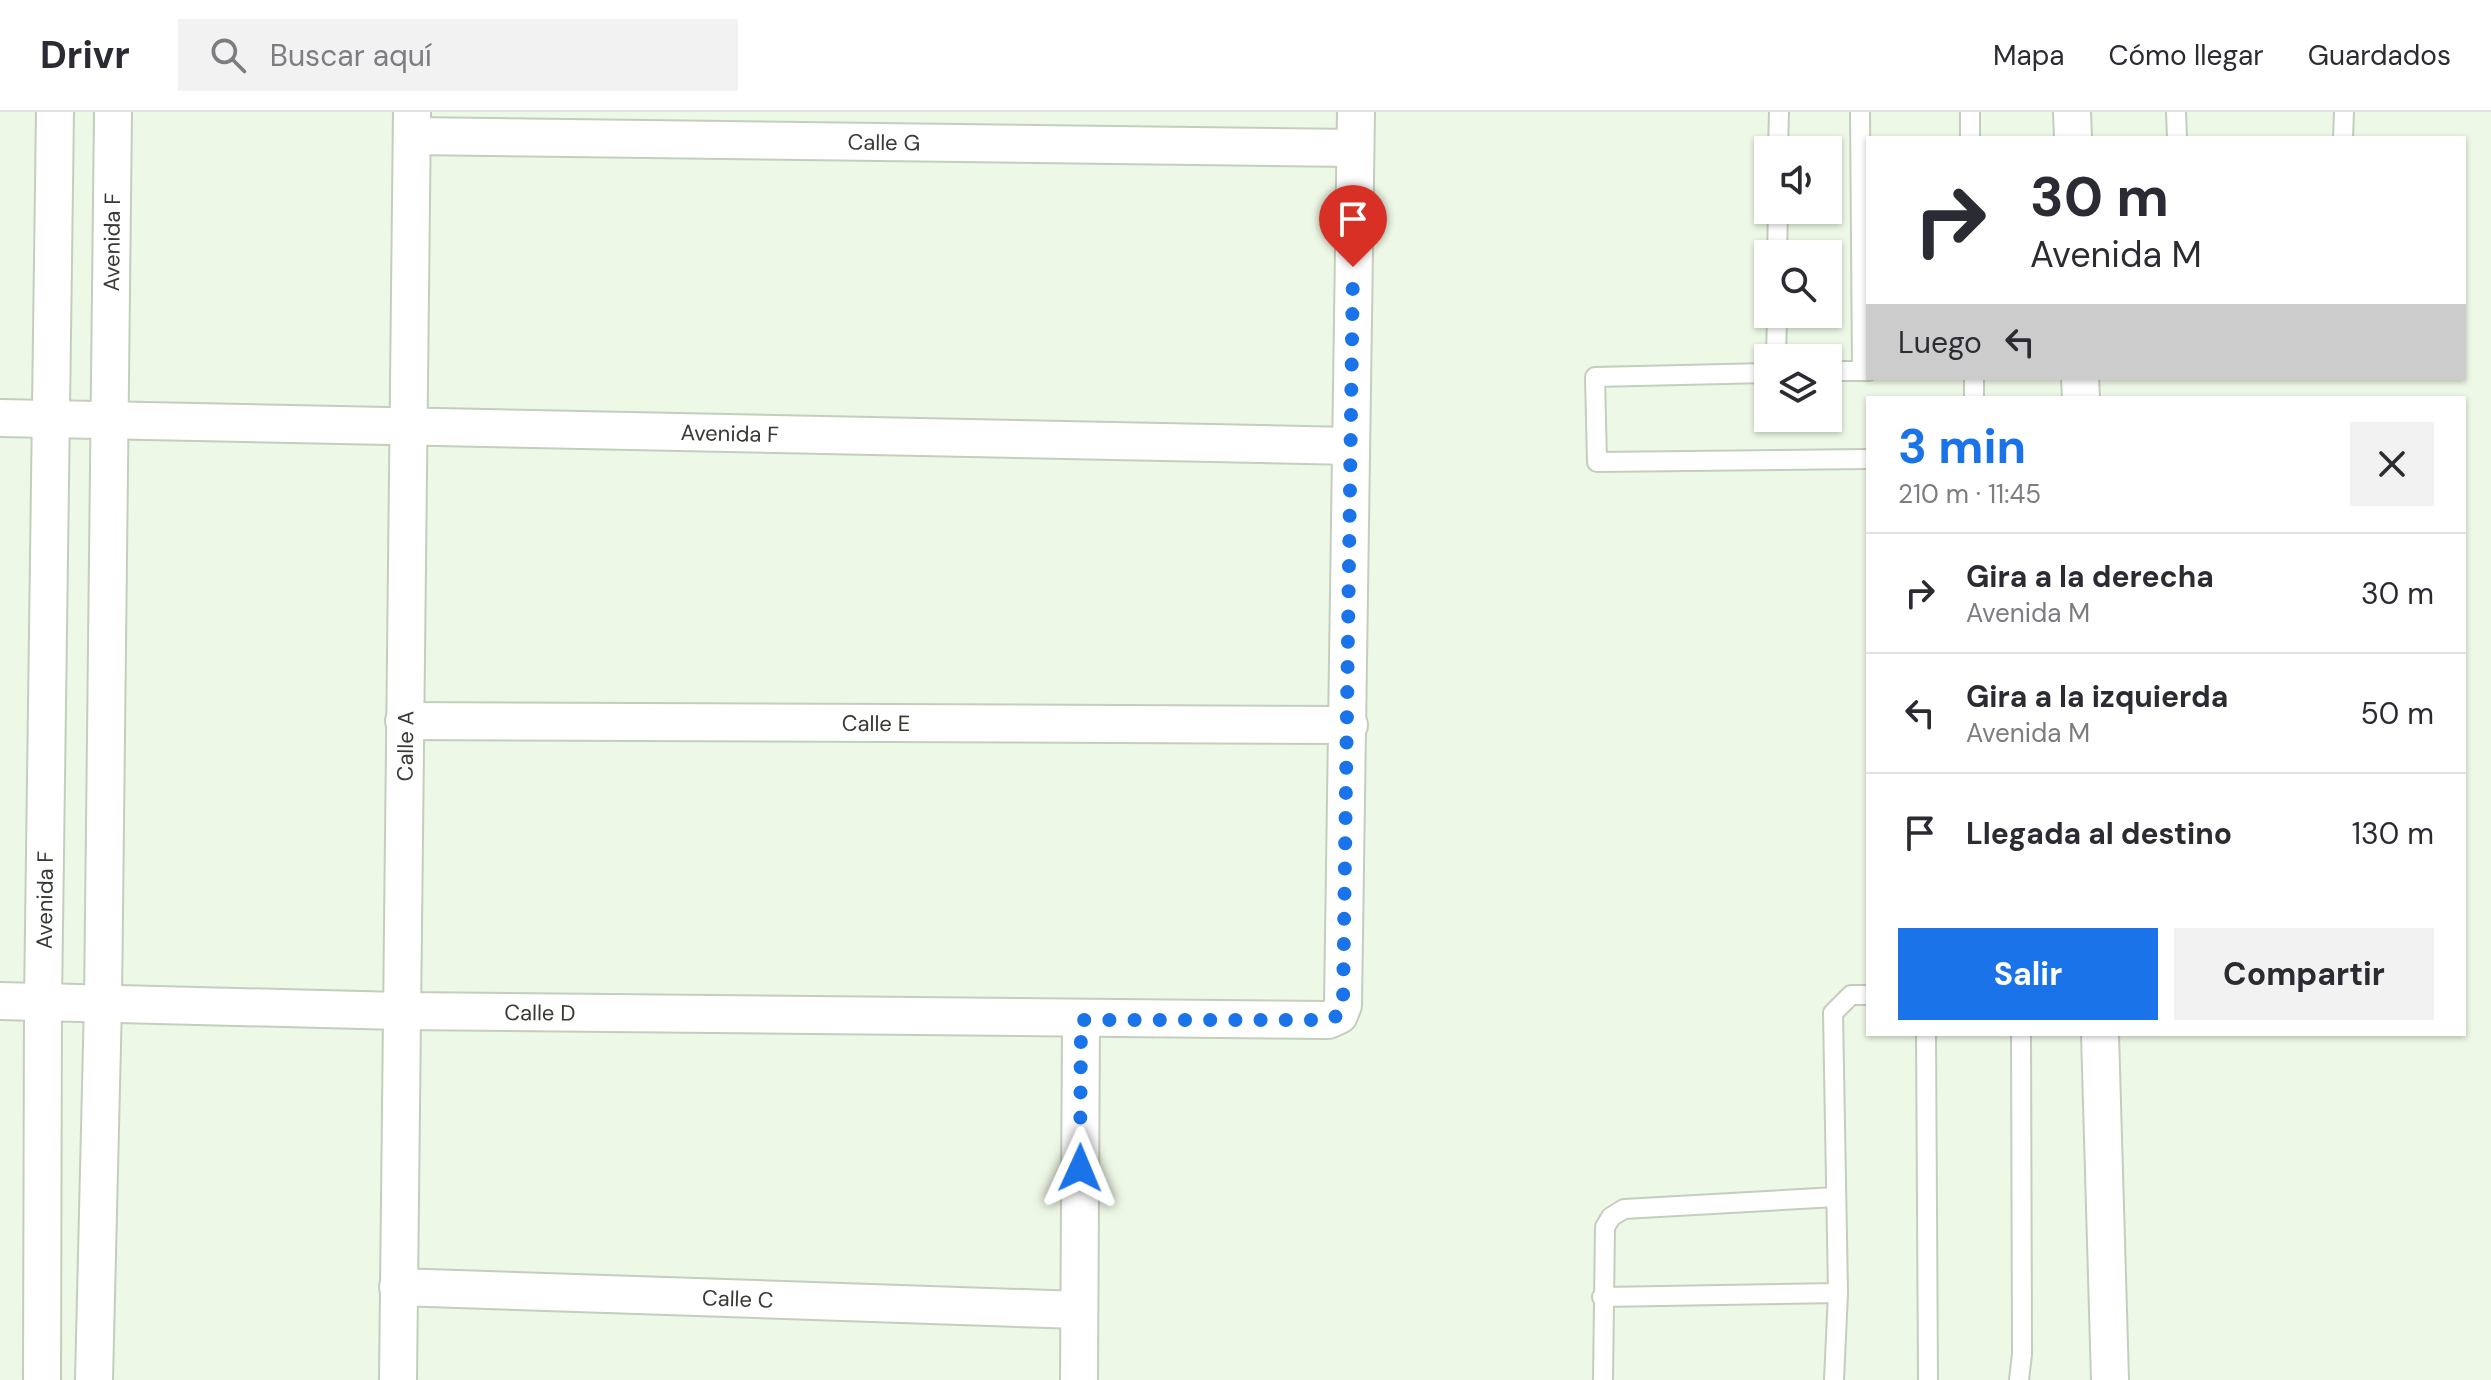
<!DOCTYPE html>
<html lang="es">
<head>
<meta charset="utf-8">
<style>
	:root { --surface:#fff; --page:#f2f2f3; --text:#2b2b33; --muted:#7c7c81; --line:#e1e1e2; --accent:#1a73e8 }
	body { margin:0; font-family:"DM Sans",sans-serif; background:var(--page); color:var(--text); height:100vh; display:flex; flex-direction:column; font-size:30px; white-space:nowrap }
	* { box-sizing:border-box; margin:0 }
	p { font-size:26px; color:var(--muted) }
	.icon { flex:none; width:44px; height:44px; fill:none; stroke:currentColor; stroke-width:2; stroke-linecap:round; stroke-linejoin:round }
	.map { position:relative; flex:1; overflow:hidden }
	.details { position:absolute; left:1866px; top:284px; width:600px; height:640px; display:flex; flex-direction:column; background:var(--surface); border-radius:0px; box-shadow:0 2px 6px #0004 }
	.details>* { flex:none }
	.top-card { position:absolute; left:1866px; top:24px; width:600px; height:244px; border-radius:0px; box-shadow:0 2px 6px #0004; background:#fff; color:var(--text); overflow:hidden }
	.fabs { position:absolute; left:1754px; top:24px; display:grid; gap:16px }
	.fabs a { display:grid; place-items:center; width:88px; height:88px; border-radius:0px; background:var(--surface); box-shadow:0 2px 6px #0004; font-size:40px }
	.pin { position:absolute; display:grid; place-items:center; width:68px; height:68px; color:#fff; margin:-82px -34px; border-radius:50% 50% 50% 0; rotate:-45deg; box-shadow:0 0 8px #0007 }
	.pin .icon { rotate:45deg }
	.me { position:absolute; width:88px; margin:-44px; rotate:1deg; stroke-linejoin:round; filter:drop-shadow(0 0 6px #0008) }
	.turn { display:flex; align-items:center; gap:28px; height:168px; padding:0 32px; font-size:36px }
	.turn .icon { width:104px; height:104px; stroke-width:2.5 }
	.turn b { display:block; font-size:56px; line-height:68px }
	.then { display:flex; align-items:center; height:76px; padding:0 32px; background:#0003; gap:16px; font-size:30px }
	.round { display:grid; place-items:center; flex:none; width:84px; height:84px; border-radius:0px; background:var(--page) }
	.headline { display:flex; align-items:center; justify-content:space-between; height:136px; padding:0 32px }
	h1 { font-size:48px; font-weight:700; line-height:60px; color:var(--accent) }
	.action { display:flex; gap:16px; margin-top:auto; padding:16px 32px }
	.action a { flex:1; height:92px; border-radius:0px; background:var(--accent); color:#fff; font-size:32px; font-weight:700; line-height:92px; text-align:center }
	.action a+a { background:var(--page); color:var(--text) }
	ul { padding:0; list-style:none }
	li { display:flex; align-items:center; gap:24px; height:120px; padding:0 32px; border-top:2px solid var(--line) }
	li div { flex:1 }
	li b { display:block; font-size:30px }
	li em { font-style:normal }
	header { display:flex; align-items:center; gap:48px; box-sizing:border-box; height:112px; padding:0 40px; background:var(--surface); border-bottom:2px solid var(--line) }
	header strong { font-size:38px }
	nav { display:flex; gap:44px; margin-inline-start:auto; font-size:28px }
	.search { width:560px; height:72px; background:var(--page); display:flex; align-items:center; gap:20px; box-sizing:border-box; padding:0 28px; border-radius:0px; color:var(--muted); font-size:30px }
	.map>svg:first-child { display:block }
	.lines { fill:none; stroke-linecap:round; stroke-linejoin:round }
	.lane-casing { stroke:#c4cebd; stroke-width:22 }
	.street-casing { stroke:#c4cebd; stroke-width:40 }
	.lane { stroke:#fff; stroke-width:18 }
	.street { stroke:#fff; stroke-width:36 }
	.route { stroke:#1a73e8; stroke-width:14; stroke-dasharray:0 25.2 }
	.labels { text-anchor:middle; stroke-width:7; stroke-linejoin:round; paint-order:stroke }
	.street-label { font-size:22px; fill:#363a33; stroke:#fff }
</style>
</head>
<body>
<header>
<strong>Drivr</strong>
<div class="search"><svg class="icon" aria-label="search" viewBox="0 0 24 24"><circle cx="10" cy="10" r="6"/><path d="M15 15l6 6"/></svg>Buscar aquí</div>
<nav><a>Mapa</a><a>Cómo llegar</a><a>Guardados</a></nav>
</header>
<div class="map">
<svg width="2491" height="1268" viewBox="0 0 2491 1268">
	<rect width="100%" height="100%" fill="#eef8e6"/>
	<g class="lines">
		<defs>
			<g id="lane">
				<polyline points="1860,0 1862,259"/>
				<polyline points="1970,0 1970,26"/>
				<polyline points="2176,0 2177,26"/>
				<polyline points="2343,26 2344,0"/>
				<polyline points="1778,38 1779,0"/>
				<polyline points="1777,142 1778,98"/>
				<polyline points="1776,246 1777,202"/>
				<polyline points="1828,259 1868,259"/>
				<polyline points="1768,261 1595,265 1597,350 1868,347"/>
				<polyline points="1974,266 1974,286"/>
				<polyline points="1926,922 1928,1268"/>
				<polyline points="1602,1185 1838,1181"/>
				<polyline points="1603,1268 1605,1115 1611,1105 1624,1097 1836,1085"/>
				<polyline points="1834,1268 1838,1181 1833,901 1851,883 1868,883"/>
				<polyline points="2019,1268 2022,1242 2021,922"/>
			</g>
			<g id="street">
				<polyline points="2072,0 2073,26"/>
				<path id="s1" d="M412,24L1355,36"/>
				<polyline points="2080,266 2081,286"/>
				<path id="s2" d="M0,306L1351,334"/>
				<path id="s3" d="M404,609L1349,613"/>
				<path id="s4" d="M0,889L400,899L1328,908L1339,903L1343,893L1356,0"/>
				<polyline points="2100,922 2110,1268"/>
				<path id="s5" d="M398,1175L1079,1198"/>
				<path id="s6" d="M42,1268L43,890L55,0"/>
				<path id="s7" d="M94,1268L103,891L113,0"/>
				<path id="s8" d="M398,1268L412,0"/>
				<polyline points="1079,1268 1081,908"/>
			</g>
		</defs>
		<use href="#lane" class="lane-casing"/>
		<use href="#street" class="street-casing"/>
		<use href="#lane" class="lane"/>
		<use href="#street" class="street"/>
	</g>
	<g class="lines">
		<polyline class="route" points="1080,1056 1081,908 1328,908 1339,903 1343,893 1353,155"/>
	</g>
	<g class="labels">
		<g class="street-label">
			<text dy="8" stroke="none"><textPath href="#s1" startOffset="472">Calle G</textPath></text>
			<text dy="8" stroke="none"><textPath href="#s7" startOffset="1138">Avenida F</textPath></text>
			<text dy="8" stroke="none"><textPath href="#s2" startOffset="730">Avenida F</textPath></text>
			<text dy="8" stroke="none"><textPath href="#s3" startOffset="472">Calle E</textPath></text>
			<text dy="8" stroke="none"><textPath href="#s8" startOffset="634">Calle A</textPath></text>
			<text dy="8" stroke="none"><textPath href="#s6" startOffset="480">Avenida F</textPath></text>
			<text dy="8" stroke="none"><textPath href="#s4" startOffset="540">Calle D</textPath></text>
			<text dy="8" stroke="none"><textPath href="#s5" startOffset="340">Calle C</textPath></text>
		</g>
	</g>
</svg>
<div class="fabs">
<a><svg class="icon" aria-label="sound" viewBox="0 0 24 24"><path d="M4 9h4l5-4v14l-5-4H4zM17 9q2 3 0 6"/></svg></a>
<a><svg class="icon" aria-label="search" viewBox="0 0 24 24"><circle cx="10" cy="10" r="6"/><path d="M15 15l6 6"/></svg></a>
<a><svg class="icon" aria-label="layers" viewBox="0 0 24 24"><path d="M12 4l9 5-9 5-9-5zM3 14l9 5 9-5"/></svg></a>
</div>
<div class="pin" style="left:1353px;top:155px;background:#d93025"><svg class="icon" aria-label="arrive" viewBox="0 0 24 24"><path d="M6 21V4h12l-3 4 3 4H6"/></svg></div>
<svg class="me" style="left:1080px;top:1056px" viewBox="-20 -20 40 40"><path d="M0-17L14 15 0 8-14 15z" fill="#1a73e8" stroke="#fff" stroke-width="4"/></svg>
<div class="top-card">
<div class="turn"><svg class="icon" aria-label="right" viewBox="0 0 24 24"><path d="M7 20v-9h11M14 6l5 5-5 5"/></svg><div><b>30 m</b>Avenida M</div></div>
<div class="then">Luego<svg class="icon" aria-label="left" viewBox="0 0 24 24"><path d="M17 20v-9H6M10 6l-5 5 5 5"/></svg></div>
</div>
<section class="details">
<div class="headline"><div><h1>3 min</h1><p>210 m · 11:45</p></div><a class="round"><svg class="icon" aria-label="close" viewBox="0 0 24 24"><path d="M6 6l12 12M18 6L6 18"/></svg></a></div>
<ul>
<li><svg class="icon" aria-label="right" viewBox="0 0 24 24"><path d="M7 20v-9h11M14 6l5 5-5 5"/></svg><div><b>Gira a la derecha</b><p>Avenida M</p></div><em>30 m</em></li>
<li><svg class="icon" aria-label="left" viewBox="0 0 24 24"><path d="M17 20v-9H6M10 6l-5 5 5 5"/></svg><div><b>Gira a la izquierda</b><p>Avenida M</p></div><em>50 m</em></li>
<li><svg class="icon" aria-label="arrive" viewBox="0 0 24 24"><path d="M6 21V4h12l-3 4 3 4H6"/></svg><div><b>Llegada al destino</b></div><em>130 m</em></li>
</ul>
<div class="action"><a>Salir</a><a>Compartir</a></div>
</section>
</div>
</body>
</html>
